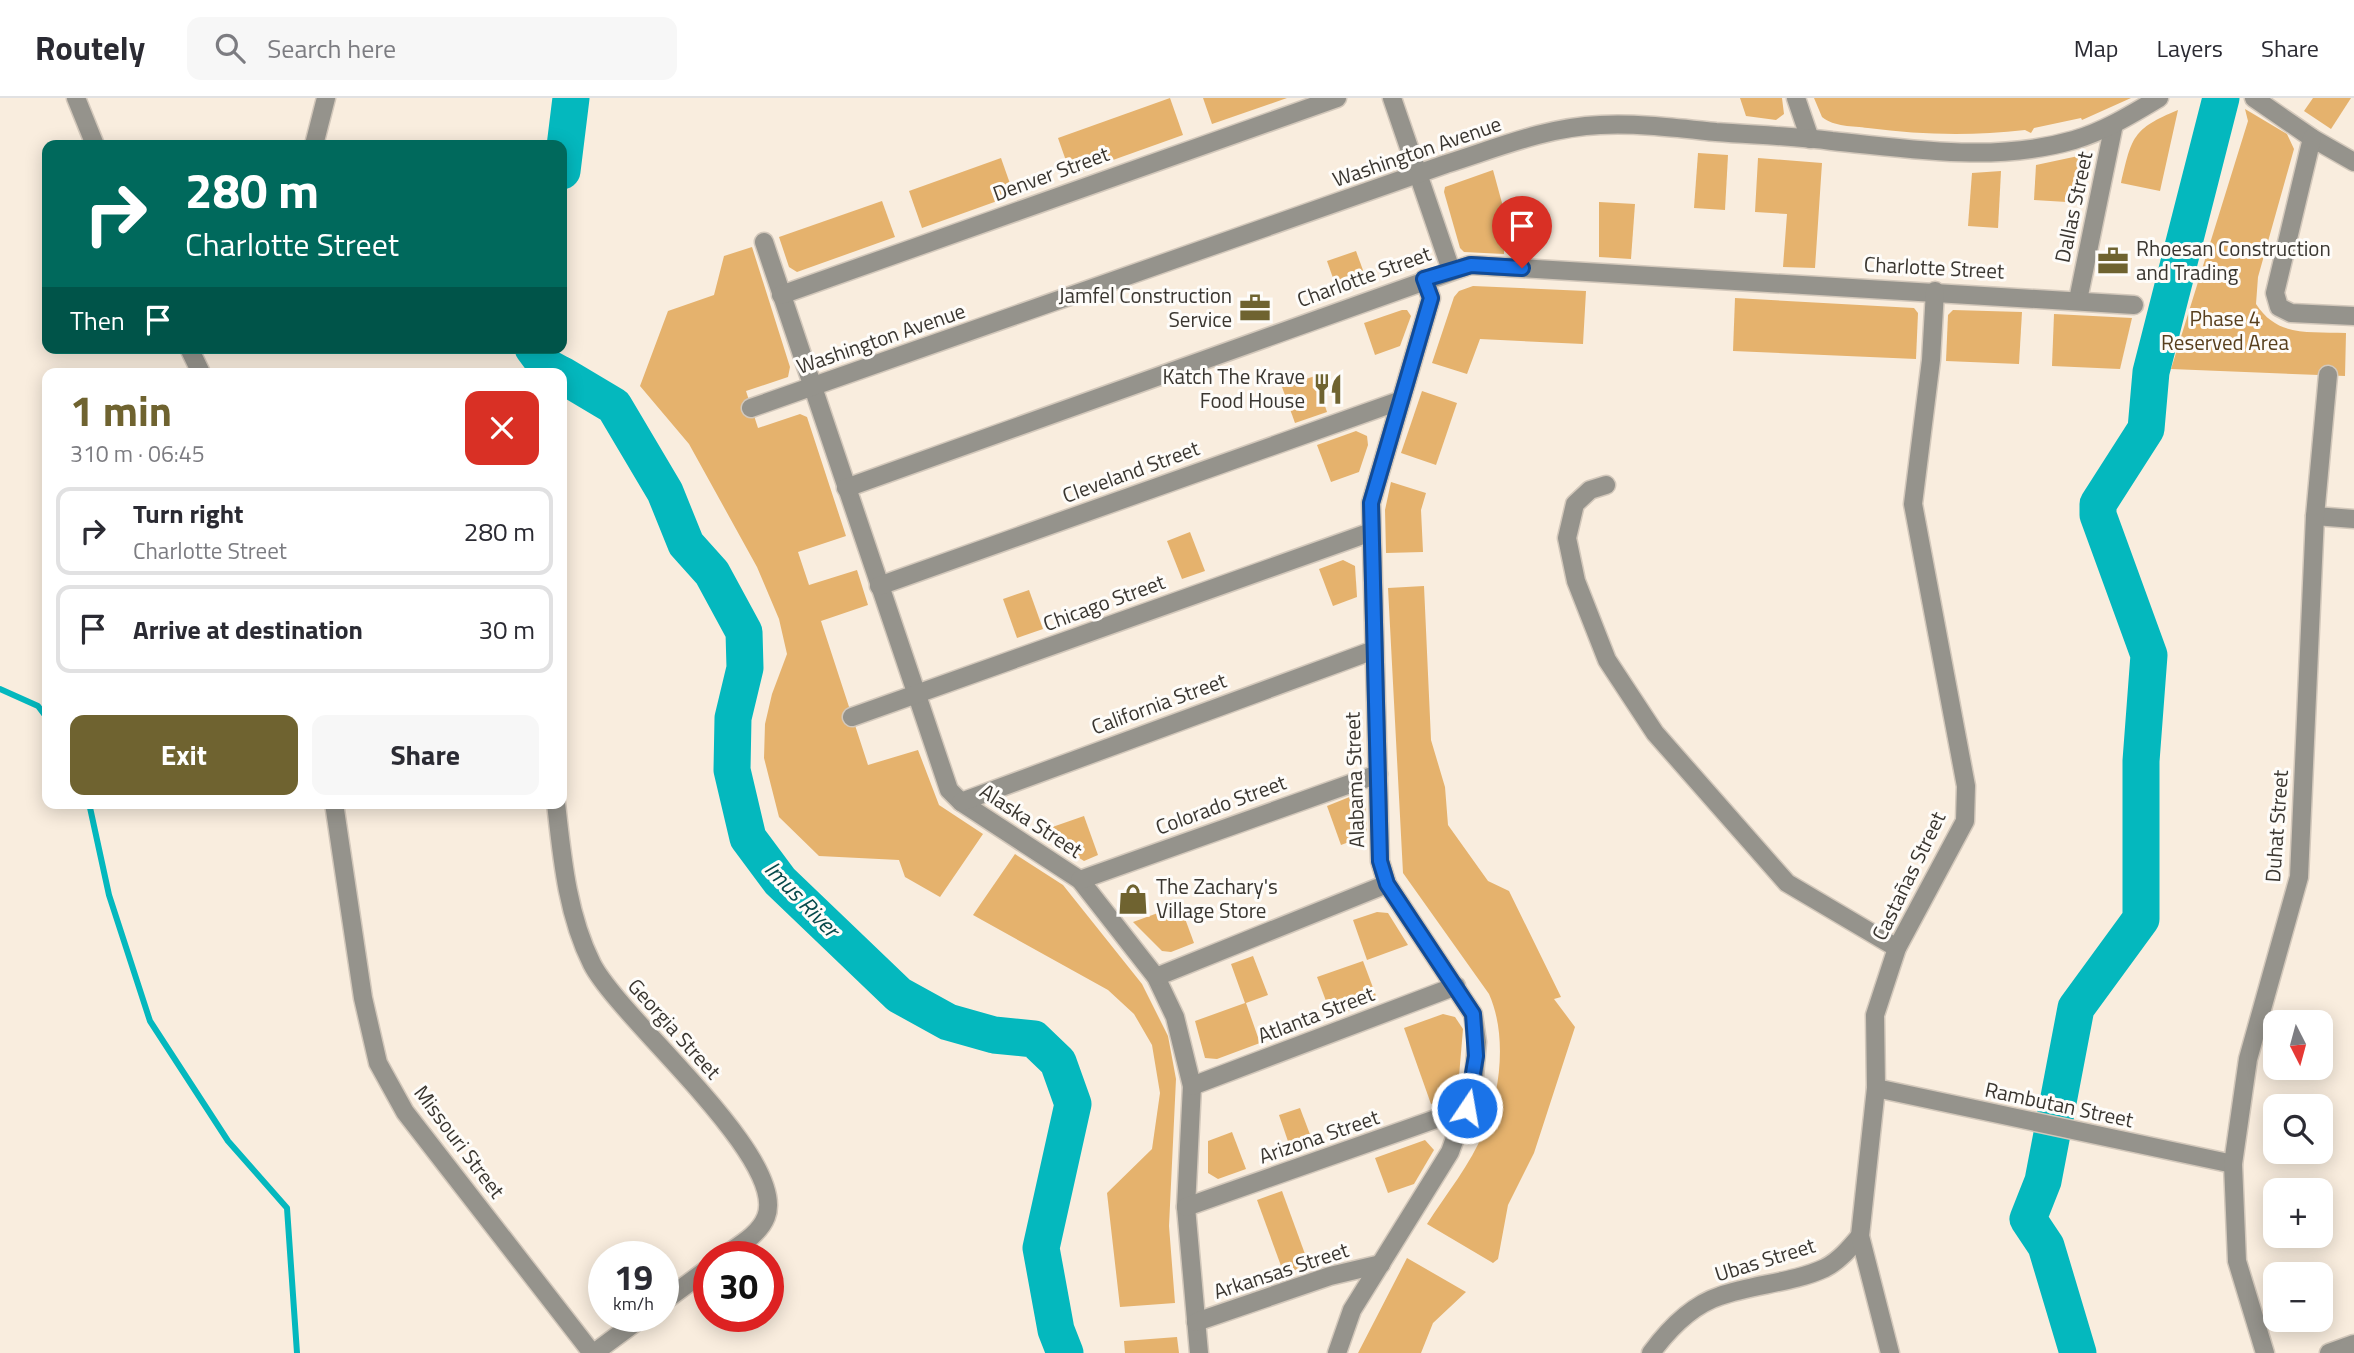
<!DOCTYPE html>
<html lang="en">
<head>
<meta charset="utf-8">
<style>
	:root { --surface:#fff; --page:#f7f7f7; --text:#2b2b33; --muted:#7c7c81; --line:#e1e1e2; --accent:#6f6330 }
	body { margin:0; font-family:"Titillium Web",sans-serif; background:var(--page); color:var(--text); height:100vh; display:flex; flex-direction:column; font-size:26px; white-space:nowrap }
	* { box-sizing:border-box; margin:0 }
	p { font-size:23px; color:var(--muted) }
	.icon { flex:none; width:38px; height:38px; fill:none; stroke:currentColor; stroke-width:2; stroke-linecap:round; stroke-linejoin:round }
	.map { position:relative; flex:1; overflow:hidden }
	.panel { position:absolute; left:42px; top:270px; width:525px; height:441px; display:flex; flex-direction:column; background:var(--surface); border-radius:14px; box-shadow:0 4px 18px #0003 }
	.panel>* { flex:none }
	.guide { position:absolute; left:42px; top:42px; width:525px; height:214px; border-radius:14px; box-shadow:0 4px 18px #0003; background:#00695c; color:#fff; overflow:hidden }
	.needle { width:46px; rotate:174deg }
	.buttons { position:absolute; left:2263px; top:912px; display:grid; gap:14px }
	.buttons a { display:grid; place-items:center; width:70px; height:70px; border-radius:14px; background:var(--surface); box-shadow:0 4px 18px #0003; font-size:35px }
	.speed { position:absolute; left:588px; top:1143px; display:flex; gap:14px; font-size:35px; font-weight:700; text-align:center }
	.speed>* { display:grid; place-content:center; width:91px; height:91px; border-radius:50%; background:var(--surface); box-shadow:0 4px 18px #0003; line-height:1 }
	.speed small { font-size:18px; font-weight:400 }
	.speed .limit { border:10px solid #d22; background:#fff; color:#111 }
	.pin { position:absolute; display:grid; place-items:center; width:60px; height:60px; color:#fff; margin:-72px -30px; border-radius:50% 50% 50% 0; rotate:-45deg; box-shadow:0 0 7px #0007 }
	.pin .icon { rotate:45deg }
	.me { position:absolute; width:77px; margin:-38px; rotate:12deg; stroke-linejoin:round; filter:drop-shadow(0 0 5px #0008) }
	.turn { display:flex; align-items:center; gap:24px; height:147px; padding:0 28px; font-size:32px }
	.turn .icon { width:91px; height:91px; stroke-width:2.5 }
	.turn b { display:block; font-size:49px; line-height:60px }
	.then { display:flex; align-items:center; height:66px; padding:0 28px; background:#0003; gap:14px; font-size:26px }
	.round { display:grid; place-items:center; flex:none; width:74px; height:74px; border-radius:14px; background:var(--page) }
	.summary { display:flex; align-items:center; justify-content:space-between; height:119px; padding:0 28px }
	h1 { font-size:42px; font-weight:700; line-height:52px; color:var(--accent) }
	.cta { display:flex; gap:14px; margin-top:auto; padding:14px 28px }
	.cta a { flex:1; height:80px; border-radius:14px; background:var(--accent); color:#fff; font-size:28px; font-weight:700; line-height:80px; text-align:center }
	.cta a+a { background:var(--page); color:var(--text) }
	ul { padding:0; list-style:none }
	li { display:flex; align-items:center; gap:21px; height:88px; margin:0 14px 10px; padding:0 14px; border:4px solid var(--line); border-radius:14px }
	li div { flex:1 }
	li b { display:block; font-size:26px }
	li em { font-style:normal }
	header { display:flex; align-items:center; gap:42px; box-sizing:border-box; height:98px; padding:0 35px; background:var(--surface); border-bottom:2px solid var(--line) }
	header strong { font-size:33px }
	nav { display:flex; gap:38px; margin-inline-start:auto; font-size:24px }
	.search { width:490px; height:63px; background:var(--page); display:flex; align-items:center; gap:18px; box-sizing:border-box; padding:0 24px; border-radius:14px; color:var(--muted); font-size:26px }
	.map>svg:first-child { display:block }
	.green { fill:#e5b26d }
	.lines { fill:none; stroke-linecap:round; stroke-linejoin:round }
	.stream { stroke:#04b8be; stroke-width:6 }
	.river { stroke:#04b8be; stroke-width:37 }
	.minor-casing { stroke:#d3c8bb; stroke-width:21 }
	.minor { stroke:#95938c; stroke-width:18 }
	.route-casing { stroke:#114b97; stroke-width:18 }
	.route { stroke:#1a73e8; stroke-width:12 }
	.labels { text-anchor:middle; stroke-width:6; stroke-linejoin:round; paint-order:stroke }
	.street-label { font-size:21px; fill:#3a3630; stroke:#fefcf9 }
	.poi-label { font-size:21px; fill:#3a3630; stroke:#fefcf9; text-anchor:start }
	.park-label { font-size:21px; fill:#583f1d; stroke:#fefcf9 }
	.water-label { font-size:23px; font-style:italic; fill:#06494b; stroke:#fefcf9 }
</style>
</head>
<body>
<header>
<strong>Routely</strong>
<div class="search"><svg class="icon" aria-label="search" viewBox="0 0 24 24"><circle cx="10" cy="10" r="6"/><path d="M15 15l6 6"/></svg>Search here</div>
<nav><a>Map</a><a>Layers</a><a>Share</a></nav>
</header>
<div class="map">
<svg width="2354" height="1255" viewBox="0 0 2354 1255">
	<rect width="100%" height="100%" fill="#f9edde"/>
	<g class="green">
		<polygon points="1170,0 1183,37 1071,77 1058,40"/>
		<polygon points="1203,0 1287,0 1212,26"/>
		<polygon points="1740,0 1782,0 1784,16 1776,22 1746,18"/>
		<path d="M1814,0H2131L2082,22L2081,20L2034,30L2031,35L2025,32C1971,38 1922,37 1868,30C1853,28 1834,29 1822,19Z"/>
		<polygon points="2313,0 2351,0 2331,31 2304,13"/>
		<path d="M2245,11L2287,36L2294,51L2258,179L2256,206C2278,240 2309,233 2346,235L2345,278L2171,271L2248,23Z"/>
		<path d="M2178,12L2160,93L2121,85C2132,39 2132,31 2178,12Z"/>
		<polygon points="1698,55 1728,57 1725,112 1694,110"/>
		<polygon points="2083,57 2088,58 2091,64 2083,105 2034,102 2036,67"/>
		<polygon points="1001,60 1014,97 922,130 909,93"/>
		<polygon points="1758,60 1822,65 1815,170 1783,169 1787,116 1755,114"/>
		<polygon points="1493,72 1505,116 1504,156 1464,154 1460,150 1444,94 1445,89"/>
		<polygon points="2001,73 1998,130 1968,128 1972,75"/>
		<polygon points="882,103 895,139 797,174 789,169 779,139"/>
		<polygon points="1599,104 1635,106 1631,161 1599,159"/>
		<polygon points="752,149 790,269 788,279 746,293 758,330 800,316 807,319 846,438 798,454 809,487 857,472 868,507 821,523 868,667 918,652 939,707 983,736 940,799 905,779 899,762 819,758 779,719 764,660 765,626 772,596 787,556 779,521 757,469 689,346 640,288 668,213 714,197 724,158"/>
		<polygon points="1356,153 1368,186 1339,197 1327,163"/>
		<polygon points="1473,188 1586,193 1583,246 1480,241 1467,276 1432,265 1454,199 1459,193"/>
		<polygon points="1735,200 1914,210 1918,215 1916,261 1733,253"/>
		<polygon points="1402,212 1407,212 1411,218 1400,248 1375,257 1364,225"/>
		<polygon points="1953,212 2022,214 2019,266 1946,263 1948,217"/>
		<polygon points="2054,216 2132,220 2120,271 2052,268"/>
		<polygon points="1315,278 1327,314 1295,325 1282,289"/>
		<polygon points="1422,293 1457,305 1436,367 1401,355"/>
		<polygon points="1356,333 1367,338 1368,347 1359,374 1331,384 1317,347"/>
		<polygon points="1391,384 1426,395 1421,412 1423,454 1386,455 1385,412"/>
		<polygon points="1190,434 1205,473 1182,481 1167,443"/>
		<polygon points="1343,462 1355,468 1357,499 1333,508 1319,471"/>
		<path d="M1424,488L1431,642L1445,689L1448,727L1488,783L1509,793L1561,899L1554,901L1575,929L1534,1055L1508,1107L1498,1161L1493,1165L1427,1126C1446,1096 1471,1066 1484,1033C1501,993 1507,936 1489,896L1403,775L1388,490Z"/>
		<polygon points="1029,492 1043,531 1017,540 1003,501"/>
		<polygon points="1352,698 1365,703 1367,737 1341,747 1327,708"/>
		<polygon points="1084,718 1098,757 1084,763 1038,734"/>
		<polygon points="1015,756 1063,787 1142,886 1168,938 1176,981 1169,1128 1175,1205 1120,1209 1107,1095 1152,1051 1160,995 1152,947 1134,916 1108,892 973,817"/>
		<polygon points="1180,807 1194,845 1171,854 1162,853 1133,824"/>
		<polygon points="1377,814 1388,815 1408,847 1367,862 1353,822"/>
		<polygon points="1253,858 1268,897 1246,905 1260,945 1217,961 1205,960 1195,923 1245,905 1231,866"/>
		<polygon points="1363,863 1378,903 1332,919 1317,879"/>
		<polygon points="1443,916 1455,919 1463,931 1458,990 1453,998 1431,1006 1404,930"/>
		<polygon points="1300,1010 1314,1047 1292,1055 1279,1017"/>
		<polygon points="1232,1034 1246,1071 1218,1081 1208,1075 1208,1043"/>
		<polygon points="1425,1042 1434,1052 1414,1086 1388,1095 1375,1060"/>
		<polygon points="1282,1093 1309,1167 1284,1176 1257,1102"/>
		<polygon points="1407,1160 1466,1194 1433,1225 1421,1255 1358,1255"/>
		<polygon points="1177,1239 1179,1255 1125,1255 1124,1243"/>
	</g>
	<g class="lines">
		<g class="stream">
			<polyline points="0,591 38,608 47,620"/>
			<polyline points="89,705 109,797 150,923 228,1043 287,1110 297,1255"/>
		</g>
		<g class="river">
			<polyline points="562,73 571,0"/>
			<polyline points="533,250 547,269 558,275"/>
			<polyline points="562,277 614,308 665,394 686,446 712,475 744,534 745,570 733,620 732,672 748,740 780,783 899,897 948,924 994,937 1034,941 1058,964 1073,1006 1041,1150 1056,1232 1065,1255"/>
			<polyline points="2078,1255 2046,1148 2028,1121 2043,1083 2076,910 2141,821 2141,663 2149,557 2098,417 2098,406 2146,331 2151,274 2221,0"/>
		</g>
		<defs>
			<g id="minor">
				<polyline points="76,0 95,47"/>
				<polyline points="1392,0 1451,172"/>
				<polyline points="1796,0 1810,41"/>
				<polyline points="2254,0 2312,40 2354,64"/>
				<polyline points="2312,40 2275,195 2279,209 2291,215 2354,218"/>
				<polyline points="314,47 326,0"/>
				<polyline points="764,144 949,692 961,704 1080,782 1156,879 1175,919 1192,988 1186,1109 1199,1255"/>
				<polyline points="781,197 1337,0"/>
				<polyline points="2078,202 2114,26"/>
				<polyline points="189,250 201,275"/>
				<path d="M751,310L1446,66C1497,50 1547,29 1600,27C1638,25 1677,30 1716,34C1755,37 1794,38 1832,43C1913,51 1994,65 2074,42C2105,33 2132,16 2159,0"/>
				<polyline points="1606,387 1590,392 1575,406 1567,440 1576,483 1607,562 1655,635 1787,785 1897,850"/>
				<polyline points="846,390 1470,167 2134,207"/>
				<polyline points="2315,418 2354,421"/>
				<polyline points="879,488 1399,303"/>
				<polyline points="852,619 1371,434"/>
				<polyline points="961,704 1374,552"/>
				<polyline points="334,705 363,900 378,965 405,1014 592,1255"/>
				<path d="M556,705C562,759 567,816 592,866C620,921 789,1060 766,1119C759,1137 738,1148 724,1158"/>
				<polyline points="1080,782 1378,676"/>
				<polyline points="1156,879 1387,786"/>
				<polyline points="1192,988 1456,888"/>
				<polyline points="1876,990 2233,1066"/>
				<polyline points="1186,1109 1467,1010"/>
				<polyline points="663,1204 709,1170"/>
				<polyline points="1196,1224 1330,1178 1381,1166"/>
				<polyline points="594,1255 644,1218"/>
				<polyline points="1337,1255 1352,1212 1450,1054 1473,990 1477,944 1473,916 1387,786 1380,763 1371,405 1431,200 1424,181"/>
				<path d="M1651,1255C1668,1232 1692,1207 1720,1198C1753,1186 1793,1185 1825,1170C1839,1163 1850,1150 1860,1138"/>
				<polyline points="1890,1255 1860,1138 1876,990 1875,917 1897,850 1965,723 1966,688 1913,406 1931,262 1935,193"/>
				<polyline points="2265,1255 2237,1163 2233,1066 2248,961 2299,779 2315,418 2328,277"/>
				<polyline points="2329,1255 2354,1246"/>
			</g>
		</defs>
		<use href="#minor" class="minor-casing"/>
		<use href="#minor" class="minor"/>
	</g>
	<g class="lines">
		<defs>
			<polyline id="route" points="1467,1010 1476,958 1473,916 1387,786 1380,763 1371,405 1431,200 1424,181 1471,167 1522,170"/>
		</defs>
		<use href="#route" class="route-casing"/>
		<use href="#route" class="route"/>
	</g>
	<defs>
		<symbol id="office-bare" viewBox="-9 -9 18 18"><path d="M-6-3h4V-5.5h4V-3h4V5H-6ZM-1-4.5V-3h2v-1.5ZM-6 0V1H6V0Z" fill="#6f6330" stroke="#fefcf9" stroke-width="2.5" paint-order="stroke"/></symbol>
		<symbol id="restaurant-bare" viewBox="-9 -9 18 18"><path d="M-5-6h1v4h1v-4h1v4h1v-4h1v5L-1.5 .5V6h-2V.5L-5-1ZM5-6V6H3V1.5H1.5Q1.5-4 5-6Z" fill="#6f6330" stroke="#fefcf9" stroke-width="2.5" paint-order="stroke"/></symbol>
		<symbol id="shop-bare" viewBox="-9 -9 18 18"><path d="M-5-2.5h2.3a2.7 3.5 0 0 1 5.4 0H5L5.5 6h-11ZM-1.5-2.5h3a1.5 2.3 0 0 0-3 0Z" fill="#6f6330" stroke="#fefcf9" stroke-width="2.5" paint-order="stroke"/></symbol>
	</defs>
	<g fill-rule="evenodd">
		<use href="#office-bare" x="2091" y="141" width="44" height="44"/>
		<use href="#office-bare" x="1233" y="188" width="44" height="44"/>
		<use href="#restaurant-bare" x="1306" y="269" width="44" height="44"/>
		<use href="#shop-bare" x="1111" y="779" width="44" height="44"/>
	</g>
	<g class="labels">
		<g class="street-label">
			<text transform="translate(1417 54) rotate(-19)" y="7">Washington Avenue</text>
			<text transform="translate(1051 76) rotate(-20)" y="7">Denver Street</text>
			<text transform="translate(2074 109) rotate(-78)" y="7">Dallas Street</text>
			<text transform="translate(1934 170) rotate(3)" y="7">Charlotte Street</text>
			<text transform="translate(1364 179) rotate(-20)" y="7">Charlotte Street</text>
			<text transform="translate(881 241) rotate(-19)" y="7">Washington Avenue</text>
			<text transform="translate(1131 374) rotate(-20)" y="7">Cleveland Street</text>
			<text transform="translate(1104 505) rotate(-20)" y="7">Chicago Street</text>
			<text transform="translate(1159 606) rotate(-20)" y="7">California Street</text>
			<text transform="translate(1355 682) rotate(-92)" y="7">Alabama Street</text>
			<text transform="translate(1221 707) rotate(-20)" y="7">Colorado Street</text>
			<text transform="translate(1031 723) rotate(33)" y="7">Alaska Street</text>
			<text transform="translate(2277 728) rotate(-86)" y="7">Duhat Street</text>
			<text transform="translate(1909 778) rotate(-64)" y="7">Castañas Street</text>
			<text transform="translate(1316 917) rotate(-21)" y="7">Atlanta Street</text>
			<text transform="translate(674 931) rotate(48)" y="7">Georgia Street</text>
			<text transform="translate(2059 1007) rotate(12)" y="7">Rambutan Street</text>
			<text transform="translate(1319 1039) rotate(-19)" y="7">Arizona Street</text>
			<text transform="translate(459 1044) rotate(53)" y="7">Missouri Street</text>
			<text transform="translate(1765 1162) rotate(-17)" y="7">Ubas Street</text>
			<text transform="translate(1281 1173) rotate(-18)" y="7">Arkansas Street</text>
		</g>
		<g class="poi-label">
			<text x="2136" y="158">Rhoesan Construction<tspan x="2136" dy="24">and Trading</tspan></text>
			<text x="1232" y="205" text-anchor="end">Jamfel Construction<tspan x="1232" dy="24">Service</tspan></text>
			<text x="1305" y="286" text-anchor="end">Katch The Krave<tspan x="1305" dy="24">Food House</tspan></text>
			<text x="1156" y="796">The Zachary's<tspan x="1156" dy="24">Village Store</tspan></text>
		</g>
		<g class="park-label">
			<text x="2225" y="228">Phase 4<tspan x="2225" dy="24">Reserved Area</tspan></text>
		</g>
		<g class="water-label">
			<text transform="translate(802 801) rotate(46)" y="8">Imus River</text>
		</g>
	</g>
</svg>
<div class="buttons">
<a><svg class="needle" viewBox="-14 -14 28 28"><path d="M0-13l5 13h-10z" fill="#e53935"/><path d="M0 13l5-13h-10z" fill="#7c7c81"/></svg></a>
<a><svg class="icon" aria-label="search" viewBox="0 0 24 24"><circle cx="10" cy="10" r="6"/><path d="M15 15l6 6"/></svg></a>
<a>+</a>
<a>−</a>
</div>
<div class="speed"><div>19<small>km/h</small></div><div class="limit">30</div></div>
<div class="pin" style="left:1522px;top:170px;background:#d93025"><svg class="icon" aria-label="arrive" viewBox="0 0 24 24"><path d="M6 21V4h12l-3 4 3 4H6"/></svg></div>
<svg class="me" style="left:1467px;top:1010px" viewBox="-20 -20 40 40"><circle r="17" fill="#1a73e8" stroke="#fff" stroke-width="3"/><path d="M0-11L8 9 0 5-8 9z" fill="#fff"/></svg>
<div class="guide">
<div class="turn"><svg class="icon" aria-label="right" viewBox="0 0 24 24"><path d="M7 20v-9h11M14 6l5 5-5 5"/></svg><div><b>280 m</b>Charlotte Street</div></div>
<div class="then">Then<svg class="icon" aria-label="arrive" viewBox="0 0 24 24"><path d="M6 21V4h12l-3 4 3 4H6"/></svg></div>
</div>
<section class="panel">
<div class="summary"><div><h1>1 min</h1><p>310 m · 06:45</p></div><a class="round" style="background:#d93025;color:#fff"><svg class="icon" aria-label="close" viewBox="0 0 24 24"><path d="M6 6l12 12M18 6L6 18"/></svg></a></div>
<ul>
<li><svg class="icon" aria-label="right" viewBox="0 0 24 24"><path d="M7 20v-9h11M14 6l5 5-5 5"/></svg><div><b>Turn right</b><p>Charlotte Street</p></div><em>280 m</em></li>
<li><svg class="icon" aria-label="arrive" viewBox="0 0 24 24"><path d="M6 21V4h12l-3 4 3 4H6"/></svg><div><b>Arrive at destination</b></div><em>30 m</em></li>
</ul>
<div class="cta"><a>Exit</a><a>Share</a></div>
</section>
</div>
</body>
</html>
